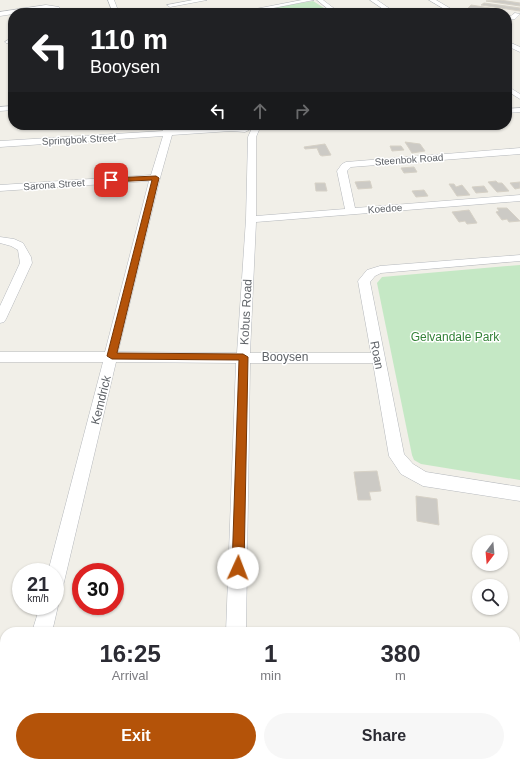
<!DOCTYPE html>
<html lang="en">
<head>
<meta charset="utf-8">
<style>
	:root { --surface:#fff; --page:#f7f7f7; --text:#2b2b33; --muted:#7c7c81; --accent:#b45309 }
	body { margin:0; font-family:Arial,sans-serif; background:var(--page); color:var(--text); height:100vh; display:flex; flex-direction:column; font-size:15px; white-space:nowrap }
	* { box-sizing:border-box; margin:0 }
	p { font-size:13px; color:var(--muted) }
	.icon { flex:none; width:22px; height:22px; fill:none; stroke:currentColor; stroke-width:2; stroke-linecap:round; stroke-linejoin:round }
	.map { position:relative; flex:1; overflow:hidden }
	.drawer { position:absolute; left:0px; top:627px; width:520px; height:140px; display:flex; flex-direction:column; background:var(--surface); border-radius:16px 16px 0 0; box-shadow:0 1px 3px #0004 }
	.drawer>* { flex:none }
	.guide { position:absolute; left:8px; top:8px; width:504px; height:122px; border-radius:16px; box-shadow:0 1px 3px #0004; background:#202124; color:#fff; overflow:hidden }
	.needle { width:26px; rotate:196deg }
	.fabs { position:absolute; left:472px; top:535px; display:grid; gap:8px }
	.fabs a { display:grid; place-items:center; width:36px; height:36px; border-radius:50%; background:var(--surface); box-shadow:0 1px 3px #0004; font-size:20px }
	.speed { position:absolute; left:12px; top:563px; display:flex; gap:8px; font-size:20px; font-weight:700; text-align:center }
	.speed>* { display:grid; place-content:center; width:52px; height:52px; border-radius:50%; background:var(--surface); box-shadow:0 1px 3px #0004; line-height:1 }
	.speed small { font-size:10px; font-weight:400 }
	.speed .limit { border:6px solid #d22; background:#fff; color:#111 }
	.pin { position:absolute; display:grid; place-items:center; width:34px; height:34px; color:#fff; margin:-17px; border-radius:8px; box-shadow:0 2px 6px #0006 }
	.me { position:absolute; width:44px; margin:-22px; rotate:2deg; stroke-linejoin:round; filter:drop-shadow(0 0 3px #0008) }
	.turn { display:flex; align-items:center; gap:14px; height:84px; padding:0 16px; font-size:18px }
	.turn .icon { width:52px; height:52px; stroke-width:2.5 }
	.turn b { display:block; font-size:28px; line-height:34px }
	.lanes { display:flex; align-items:center; height:38px; padding:0 16px; background:#0003; justify-content:center; gap:20px; direction:ltr }
	.lanes .off { opacity:.35 }
	.eta { display:flex; justify-content:space-evenly; align-items:center; height:68px; text-align:center }
	.eta b { font-size:24px; font-weight:700; line-height:28px }
	.primary-button { display:flex; gap:8px; margin-top:auto; padding:8px 16px }
	.primary-button a { flex:1; height:46px; border-radius:24px; background:var(--accent); color:#fff; font-size:16px; font-weight:700; line-height:46px; text-align:center }
	.primary-button a+a { background:var(--page); color:var(--text) }
	.map>svg:first-child { display:block }
	.green { fill:#c5e8c5 }
	.building { fill:#cccac5; stroke:#d6d1c6 }
	.lines { fill:none; stroke-linecap:round; stroke-linejoin:round }
	.minor-casing { stroke:#b5b8bc; stroke-width:1 }
	.minor { fill:#fff; fill-rule:evenodd }
	.route { fill:#b45309; stroke:#753606 }
	.labels { text-anchor:middle; stroke-width:3; stroke-linejoin:round; paint-order:stroke }
	.far-street-label { font-size:10px; fill:#5f6368; stroke:#fff }
	.street-label { font-size:12px; fill:#5f6368; stroke:#fff }
	.park-label { font-size:12px; fill:#348238; stroke:#fff }
</style>
</head>
<body>
<div class="map">
<svg width="520" height="767" viewBox="0 0 520 767">
	<rect width="100%" height="100%" fill="#f1efe8"/>
	<g class="green">
		<polygon points="313,1 332,13 240,13 246,12"/>
		<polygon points="520,265 520,480 421,464 414,460 412,455 377,283 382,277"/>
	</g>
	<g class="building">
		<polygon points="500,0 520,3 520,6 486,1"/>
		<polygon points="484,3 520,8 520,11 481,5"/>
		<polygon points="471,5 503,10 500,13 468,8"/>
		<rect x="9" y="81" width="4" height="9"/>
		<polygon points="405,142 420,144 425,151 412,153"/>
		<polygon points="325,144 331,155 322,156 320,155 317,148 305,149 304,147"/>
		<polygon points="390,146 401,146 404,150 392,151"/>
		<polygon points="414,167 417,172 404,173 401,168"/>
		<polygon points="370,181 372,188 358,189 355,182"/>
		<polygon points="496,181 498,183 502,183 509,191 497,192 488,182"/>
		<polygon points="520,182 520,188 515,189 510,183"/>
		<polygon points="315,183 325,183 327,191 316,191"/>
		<polygon points="449,184 454,184 456,187 462,185 470,195 457,196"/>
		<polygon points="484,186 488,192 476,193 472,187"/>
		<polygon points="424,190 428,196 416,197 412,191"/>
		<polygon points="497,208 507,208 520,221 509,222 507,219 502,220 496,212 499,211"/>
		<polygon points="469,210 477,223 467,224 465,221 459,222 452,212"/>
		<polygon points="377,471 381,491 369,492 371,500 358,500 354,472"/>
		<polygon points="416,496 437,499 439,525 417,521"/>
	</g>
	<g class="lines">
		<defs>
			<g id="minor">
				<polygon points="108,0 114,0 119,13 113,13"/>
				<polygon points="193,0 207,0 170,7 167,5"/>
				<polygon points="302,0 314,0 248,13 235,13"/>
				<polygon points="317,0 323,0 340,13 333,13"/>
				<polygon points="370,0 377,0 396,13 389,13"/>
				<polygon points="429,0 436,0 458,13 451,13"/>
				<polygon points="46,5 59,7 63,13 57,13 55,10 46,9 0,16 0,12"/>
				<polygon points="515,13 520,14 515,19 507,20 507,16 511,16"/>
				<polygon points="8,40 13,40 13,44 6,43 5,42"/>
				<polygon points="507,41 520,47 520,52 507,46"/>
				<polygon points="12,61 13,65 10,64 9,63"/>
				<polygon points="507,86 520,94 520,99 507,91"/>
				<polygon points="13,106 13,110 0,111 0,107"/>
				<polygon points="520,108 520,112 507,113 507,109"/>
				<path d="M161,125H169L171,130C185,130 241,123 249,130L245,132L231,131L172,135L160,178L118,352L237,353L246,219L248,137L252,128H258L259,130L256,137V216L345,209L337,171L342,164L346,162L520,148V154L351,167L347,171L355,208L520,195V201L256,222L250,353H371L358,281L367,270L380,266L520,255V261L381,273L375,276L370,282L404,454L413,464L426,472L520,487V501L423,486L401,474L389,456L373,363H250L246,632H226L236,363L116,362L64,582L62,589L55,591V572H48L103,362H0V352H105L149,181L0,191V185L151,175L163,136L0,147V141L163,131Z"/>
				<polygon points="249,125 291,125 287,127 253,127"/>
				<polygon points="0,237 14,239 23,243 31,257 32,263 6,319 4,322 0,323 0,306 20,263 18,250 11,246 0,243"/>
				<polygon points="55,599 58,606 52,632 32,632 40,606 55,606"/>
				<polygon points="5,753 5,762 21,762 19,767 0,767 2,754"/>
				<polygon points="222,762 244,762 243,767 221,767"/>
			</g>
		</defs>
		<use href="#minor" class="minor-casing"/>
		<use href="#minor" class="minor"/>
	</g>
	<polygon class="route" points="156,176 159,178 117,353 243,354 248,357 244,568 242,573 238,574 234,573 232,568 239,360 112,359 107,356 152,180 111,182 108,180 111,178"/>
	<g class="labels">
		<g class="far-street-label">
			<text transform="translate(79 139) rotate(-3)" y="4">Springbok Street</text>
			<text transform="translate(409 159) rotate(-4)" y="4">Steenbok Road</text>
			<text transform="translate(54 184) rotate(-4)" y="4">Sarona Street</text>
			<text transform="translate(385 208) rotate(-4)" y="4">Koedoe</text>
		</g>
		<g class="street-label">
			<text transform="translate(246 312) rotate(-87)" y="4">Kobus Road</text>
			<text transform="translate(377 355) rotate(79)" y="4">Roan</text>
			<text x="285" y="361">Booysen</text>
			<text transform="translate(101 400) rotate(-76)" y="4">Kemdrick</text>
		</g>
		<g class="park-label">
			<text x="455" y="341">Gelvandale Park</text>
		</g>
	</g>
</svg>
<div class="fabs">
<a><svg class="needle" viewBox="-14 -14 28 28"><path d="M0-13l5 13h-10z" fill="#e53935"/><path d="M0 13l5-13h-10z" fill="#7c7c81"/></svg></a>
<a><svg class="icon" aria-label="search" viewBox="0 0 24 24"><circle cx="10" cy="10" r="6"/><path d="M15 15l6 6"/></svg></a>
</div>
<div class="speed"><div>21<small>km/h</small></div><div class="limit">30</div></div>
<div class="pin" style="left:111px;top:180px;background:#d93025"><svg class="icon" aria-label="arrive" viewBox="0 0 24 24"><path d="M6 21V4h12l-3 4 3 4H6"/></svg></div>
<svg class="me" style="left:238px;top:568px" viewBox="-20 -20 40 40"><circle r="19" fill="#fff"/><path d="M0-13L10 11 0 6-10 11z" fill="#b45309"/></svg>
<div class="guide">
<div class="turn"><svg class="icon" aria-label="left" viewBox="0 0 24 24"><path d="M17 20v-9H6M10 6l-5 5 5 5"/></svg><div><b>110 m</b>Booysen</div></div>
<div class="lanes"><svg class="icon" aria-label="left" viewBox="0 0 24 24"><path d="M17 20v-9H6M10 6l-5 5 5 5"/></svg><svg class="icon off" aria-label="ahead" viewBox="0 0 24 24"><path d="M12 20V5M6 11l6-6 6 6"/></svg><svg class="icon off" aria-label="right" viewBox="0 0 24 24"><path d="M7 20v-9h11M14 6l5 5-5 5"/></svg></div>
</div>
<section class="drawer">
<div class="eta">
<div><b>16:25</b><p>Arrival</p></div>
<div><b>1</b><p>min</p></div>
<div><b>380</b><p>m</p></div>
</div>
<div class="primary-button"><a>Exit</a><a>Share</a></div>
</section>
</div>
</body>
</html>
